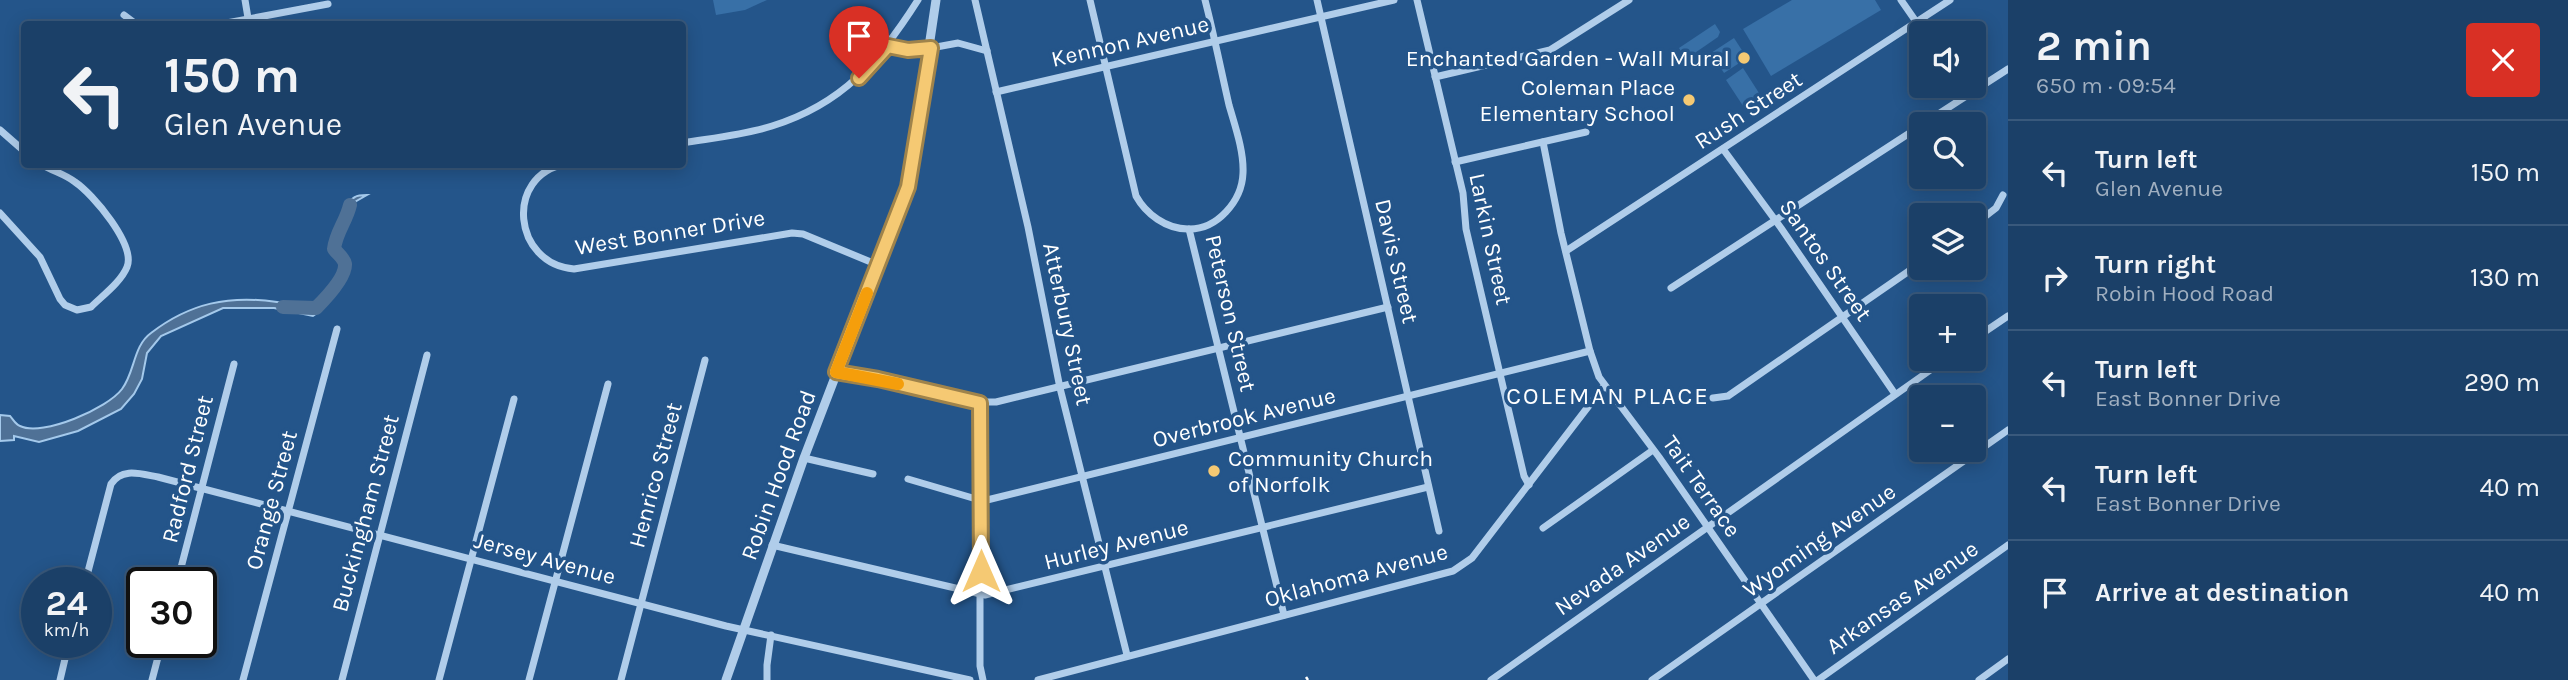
<!DOCTYPE html>
<html lang="en">
<head>
<meta charset="utf-8">
<style>
	:root { --surface:#1b4068; --page:#284b71; --text:#f1f3f6; --muted:#a0afc0; --line:#39597c }
	body { margin:0; font-family:Karla,sans-serif; background:var(--page); color:var(--text); height:100vh; display:flex; flex-direction:column; font-size:26px; white-space:nowrap }
	* { box-sizing:border-box; margin:0 }
	p { font-size:23px; color:var(--muted) }
	.icon { flex:none; width:38px; height:38px; fill:none; stroke:currentColor; stroke-width:2; stroke-linecap:round; stroke-linejoin:round }
	.map { position:relative; flex:1; overflow:hidden }
	.panel { display:flex; flex-direction:column; background:var(--surface); width:560px }
	.panel>* { flex:none }
	.hud { position:absolute; left:21px; top:21px; width:665px; height:147px; border-radius:7px; box-shadow:0 4px 18px #0003,0 0 0 2px var(--line); background:#1b4068; color:var(--text); overflow:hidden }
	.fabs { position:absolute; left:1909px; top:21px; display:grid; gap:14px }
	.fabs a { display:grid; place-items:center; width:77px; height:77px; border-radius:7px; background:var(--surface); box-shadow:0 4px 18px #0003,0 0 0 2px var(--line); font-size:35px }
	.speed { position:absolute; left:21px; top:567px; display:flex; gap:14px; font-size:35px; font-weight:700; text-align:center }
	.speed>* { display:grid; place-content:center; width:91px; height:91px; border-radius:50%; background:var(--surface); box-shadow:0 4px 18px #0003,0 0 0 2px var(--line); line-height:1 }
	.speed small { font-size:18px; font-weight:400 }
	.speed .limit { border:4px solid #111; border-radius:10px; background:#fff; color:#111 }
	.pin { position:absolute; display:grid; place-items:center; width:60px; height:60px; color:#fff; margin:-72px -30px; border-radius:50% 50% 50% 0; rotate:-45deg; box-shadow:0 0 7px #0007 }
	.pin .icon { rotate:45deg }
	.me { position:absolute; width:77px; margin:-38px; rotate:0deg; stroke-linejoin:round; filter:drop-shadow(0 0 5px #0008) }
	.turn { display:flex; align-items:center; gap:24px; height:147px; padding:0 28px; font-size:32px }
	.turn .icon { width:91px; height:91px; stroke-width:2.5 }
	.turn b { display:block; font-size:49px; line-height:60px }
	.round { display:grid; place-items:center; flex:none; width:74px; height:74px; border-radius:7px; background:var(--page) }
	.summary { display:flex; align-items:center; justify-content:space-between; height:119px; padding:0 28px }
	h1 { font-size:42px; font-weight:700; line-height:52px }
	ul { padding:0; list-style:none }
	li { display:flex; align-items:center; gap:21px; height:105px; padding:0 28px; border-top:2px solid var(--line) }
	li div { flex:1 }
	li b { display:block; font-size:26px }
	li em { font-style:normal }
	main { display:flex; flex:1; min-height:0 }
	.map>svg:first-child { display:block }
	.green { fill:#3870a7 }
	.water { fill:#4f7196; stroke:#a4c9eb; stroke-width:2 }
	.lines { fill:none; stroke-linecap:round; stroke-linejoin:round }
	.river { stroke:#4f7196; stroke-width:14 }
	.minor { stroke:#b0cdea; stroke-width:7 }
	.tertiary { stroke:#b0cdea; stroke-width:9 }
	.rail { stroke:#fff; stroke-width:2.5; stroke-dasharray:12 5; stroke-linecap:butt }
	.route-casing { stroke:#9f834b; stroke-width:18 }
	.route { stroke:#f5c973; stroke-width:12 }
	.slow { stroke:#f59e0b; stroke-width:12 }
	.poi-dot { fill:#f5c973; stroke:#24558a; stroke-width:2.5 }
	.labels { text-anchor:middle; stroke-width:7; stroke-linejoin:round; paint-order:stroke }
	.street-label { font-size:23px; fill:#fff; stroke:#24558a }
	.poi-label { font-size:23px; fill:#fff; stroke:#24558a; text-anchor:end }
	.neighbourhood-label { font-size:24px; letter-spacing:2px; fill:#fff; stroke:#24558a }
</style>
</head>
<body>
<main>
<div class="map">
<svg width="2008" height="680" viewBox="0 0 2008 680">
	<rect width="100%" height="100%" fill="#24558a"/>
	<g class="green">
		<polygon points="713,0 767,0 745,10 716,15"/>
		<polygon points="1792,0 1875,0 1881,10 1771,76 1743,29"/>
		<polygon points="1715,24 1720,32 1718,37 1686,59 1679,48"/>
		<polygon points="1734,38 1747,58 1724,73 1711,53"/>
		<polygon points="1743,68 1766,104 1749,115 1726,80"/>
	</g>
	<path class="water" d="M367,195L353,203L339,233L337,244L348,258C344,278 332,305 313,316L274,308H223L161,336L147,353L142,379L134,394L121,409L78,431L39,442L14,436V440L0,441V415L10,416C13,419 15,424 20,426C43,437 108,408 122,389C135,372 133,346 151,333C190,303 229,295 277,302C297,305 304,310 324,303L343,261L345,262L344,254L333,246C332,236 345,202 355,197C358,195 363,195 367,195Z"/>
	<g class="lines">
		<path class="river" d="M283,307L316,308C325,299 346,277 345,264C344,258 338,254 334,249C336,232 346,222 350,205"/>
		<g class="minor">
			<polyline points="245,0 249,24"/>
			<polyline points="975,0 1028,227 1060,388 1127,655"/>
			<path d="M1090,0L1136,196C1146,214 1166,229 1188,229C1217,230 1242,201 1243,173C1244,151 1235,126 1229,105C1221,70 1214,35 1205,0"/>
			<polyline points="1317,0 1439,531"/>
			<polyline points="1417,0 1463,193 1466,229 1524,476 1529,485"/>
			<polyline points="1901,0 1917,23"/>
			<polyline points="124,15 136,24"/>
			<polyline points="221,24 328,4"/>
			<polyline points="888,46 920,50 958,43 987,51"/>
			<polyline points="1435,77 1550,50 1629,0"/>
			<polyline points="996,92 1394,0"/>
			<polyline points="1923,124 2008,69"/>
			<polyline points="0,130 24,151"/>
			<polyline points="1543,142 1561,233 1590,351 1599,377 1659,457 1814,680"/>
			<path d="M682,143C712,138 743,135 772,126C843,104 880,60 918,0"/>
			<polyline points="1723,149 1781,228 1895,394"/>
			<polyline points="1455,162 1586,132"/>
			<polyline points="298,164 298,165"/>
			<path d="M565,164C504,176 513,264 574,269L792,233L803,234L878,265"/>
			<path d="M0,213L40,257L60,299L65,305L77,310L91,307C102,296 121,282 127,267C136,245 93,194 75,182C65,174 52,171 41,164"/>
			<polyline points="1974,225 1996,208 2003,195"/>
			<polyline points="1189,229 1284,615"/>
			<polyline points="1566,251 1950,0"/>
			<polyline points="1671,288 1922,125"/>
			<polyline points="1974,339 2008,316"/>
			<polyline points="836,372 878,379 970,402 996,402 1388,307"/>
			<polyline points="1713,398 1728,396 1922,262"/>
			<polyline points="980,403 980,666 983,680"/>
			<polyline points="804,458 873,474"/>
			<polyline points="908,479 983,501 1590,351"/>
			<polyline points="1543,528 1653,450"/>
			<polyline points="772,545 985,595 1428,487"/>
			<path d="M85,583L111,484C122,467 141,474 158,477L726,626L970,680"/>
			<polyline points="177,583 234,364"/>
			<polyline points="60,680 69,642"/>
			<polyline points="152,680 162,642"/>
			<polyline points="243,680 337,329"/>
			<polyline points="342,680 427,355"/>
			<polyline points="439,680 514,399"/>
			<polyline points="529,680 608,384"/>
			<polyline points="621,680 705,360"/>
			<polyline points="767,680 767,665 771,635"/>
			<polyline points="1038,680 1453,571 1472,558 1604,386"/>
			<polyline points="1491,680 1946,359"/>
			<polyline points="1652,680 2008,430"/>
			<polyline points="1818,680 2008,545"/>
			<polyline points="1979,680 2008,659"/>
		</g>
		<polyline class="tertiary" points="726,680 804,458 908,187 936,0"/>
		<polyline class="rail" points="1306,677 1308,680"/>
	</g>
	<g class="lines">
		<defs>
			<polyline id="route" points="859,78 888,46 908,50 931,48 908,187 836,372 878,379 980,403 981,571"/>
		</defs>
		<use href="#route" class="route-casing"/>
		<use href="#route" class="route"/>
		<polyline class="slow" points="867,293 836,372 898,384"/>
	</g>
	<g class="poi-dot">
		<circle cx="1744" cy="58" r="7"/>
		<circle cx="1689" cy="100" r="7"/>
		<circle cx="1214" cy="471" r="7"/>
	</g>
	<g class="labels">
		<g class="street-label">
			<text transform="translate(1130 41) rotate(-13)" y="8">Kennon Avenue</text>
			<text transform="translate(1748 110) rotate(-33)" y="8">Rush Street</text>
			<text transform="translate(670 232) rotate(-9)" y="8">West Bonner Drive</text>
			<text transform="translate(1491 239) rotate(78)" y="8">Larkin Street</text>
			<text transform="translate(1826 260) rotate(55)" y="8">Santos Street</text>
			<text transform="translate(1397 261) rotate(77)" y="8">Davis Street</text>
			<text transform="translate(1231 313) rotate(77)" y="8">Peterson Street</text>
			<text transform="translate(1068 324) rotate(78)" y="8">Atterbury Street</text>
			<text transform="translate(1244 417) rotate(-14)" y="8">Overbrook Avenue</text>
			<text transform="translate(187 469) rotate(-76)" y="8">Radford Street</text>
			<text transform="translate(655 475) rotate(-75)" y="8">Henrico Street</text>
			<text transform="translate(778 475) rotate(-70)" y="8">Robin Hood Road</text>
			<text transform="translate(1702 486) rotate(55)" y="8">Tait Terrace</text>
			<text transform="translate(271 500) rotate(-75)" y="8">Orange Street</text>
			<text transform="translate(365 513) rotate(-75)" y="8">Buckingham Street</text>
			<text transform="translate(1819 540) rotate(-35)" y="8">Wyoming Avenue</text>
			<text transform="translate(1116 544) rotate(-14)" y="8">Hurley Avenue</text>
			<text transform="translate(545 558) rotate(15)" y="8">Jersey Avenue</text>
			<text transform="translate(1622 564) rotate(-35)" y="8">Nevada Avenue</text>
			<text transform="translate(1356 575) rotate(-15)" y="8">Oklahoma Avenue</text>
			<text transform="translate(1902 597) rotate(-35)" y="8">Arkansas Avenue</text>
		</g>
		<g class="poi-label">
			<text x="1730" y="66">Enchanted Garden - Wall Mural</text>
			<text x="1675" y="95">Coleman Place<tspan x="1675" dy="26">Elementary School</tspan></text>
			<text x="1228" y="466" text-anchor="start">Community Church<tspan x="1228" dy="26">of Norfolk</tspan></text>
		</g>
		<g class="neighbourhood-label">
			<text x="1608" y="404">COLEMAN PLACE</text>
		</g>
	</g>
</svg>
<div class="fabs">
<a><svg class="icon" aria-label="sound" viewBox="0 0 24 24"><path d="M4 9h4l5-4v14l-5-4H4zM17 9q2 3 0 6"/></svg></a>
<a><svg class="icon" aria-label="search" viewBox="0 0 24 24"><circle cx="10" cy="10" r="6"/><path d="M15 15l6 6"/></svg></a>
<a><svg class="icon" aria-label="layers" viewBox="0 0 24 24"><path d="M12 4l9 5-9 5-9-5zM3 14l9 5 9-5"/></svg></a>
<a>+</a>
<a>−</a>
</div>
<div class="speed"><div>24<small>km/h</small></div><div class="limit">30</div></div>
<div class="pin" style="left:859px;top:78px;background:#d93025"><svg class="icon" aria-label="arrive" viewBox="0 0 24 24"><path d="M6 21V4h12l-3 4 3 4H6"/></svg></div>
<svg class="me" style="left:981px;top:571px" viewBox="-20 -20 40 40"><path d="M0-17L14 15 0 8-14 15z" fill="#f5c973" stroke="#fff" stroke-width="4"/></svg>
<div class="hud">
<div class="turn"><svg class="icon" aria-label="left" viewBox="0 0 24 24"><path d="M17 20v-9H6M10 6l-5 5 5 5"/></svg><div><b>150 m</b>Glen Avenue</div></div>
</div>
</div>
<section class="panel">
<div class="summary"><div><h1>2 min</h1><p>650 m · 09:54</p></div><a class="round" style="background:#d93025;color:#fff"><svg class="icon" aria-label="close" viewBox="0 0 24 24"><path d="M6 6l12 12M18 6L6 18"/></svg></a></div>
<ul>
<li><svg class="icon" aria-label="left" viewBox="0 0 24 24"><path d="M17 20v-9H6M10 6l-5 5 5 5"/></svg><div><b>Turn left</b><p>Glen Avenue</p></div><em>150 m</em></li>
<li><svg class="icon" aria-label="right" viewBox="0 0 24 24"><path d="M7 20v-9h11M14 6l5 5-5 5"/></svg><div><b>Turn right</b><p>Robin Hood Road</p></div><em>130 m</em></li>
<li><svg class="icon" aria-label="left" viewBox="0 0 24 24"><path d="M17 20v-9H6M10 6l-5 5 5 5"/></svg><div><b>Turn left</b><p>East Bonner Drive</p></div><em>290 m</em></li>
<li><svg class="icon" aria-label="left" viewBox="0 0 24 24"><path d="M17 20v-9H6M10 6l-5 5 5 5"/></svg><div><b>Turn left</b><p>East Bonner Drive</p></div><em>40 m</em></li>
<li><svg class="icon" aria-label="arrive" viewBox="0 0 24 24"><path d="M6 21V4h12l-3 4 3 4H6"/></svg><div><b>Arrive at destination</b></div><em>40 m</em></li>
</ul>
</section>
</main>
</body>
</html>
